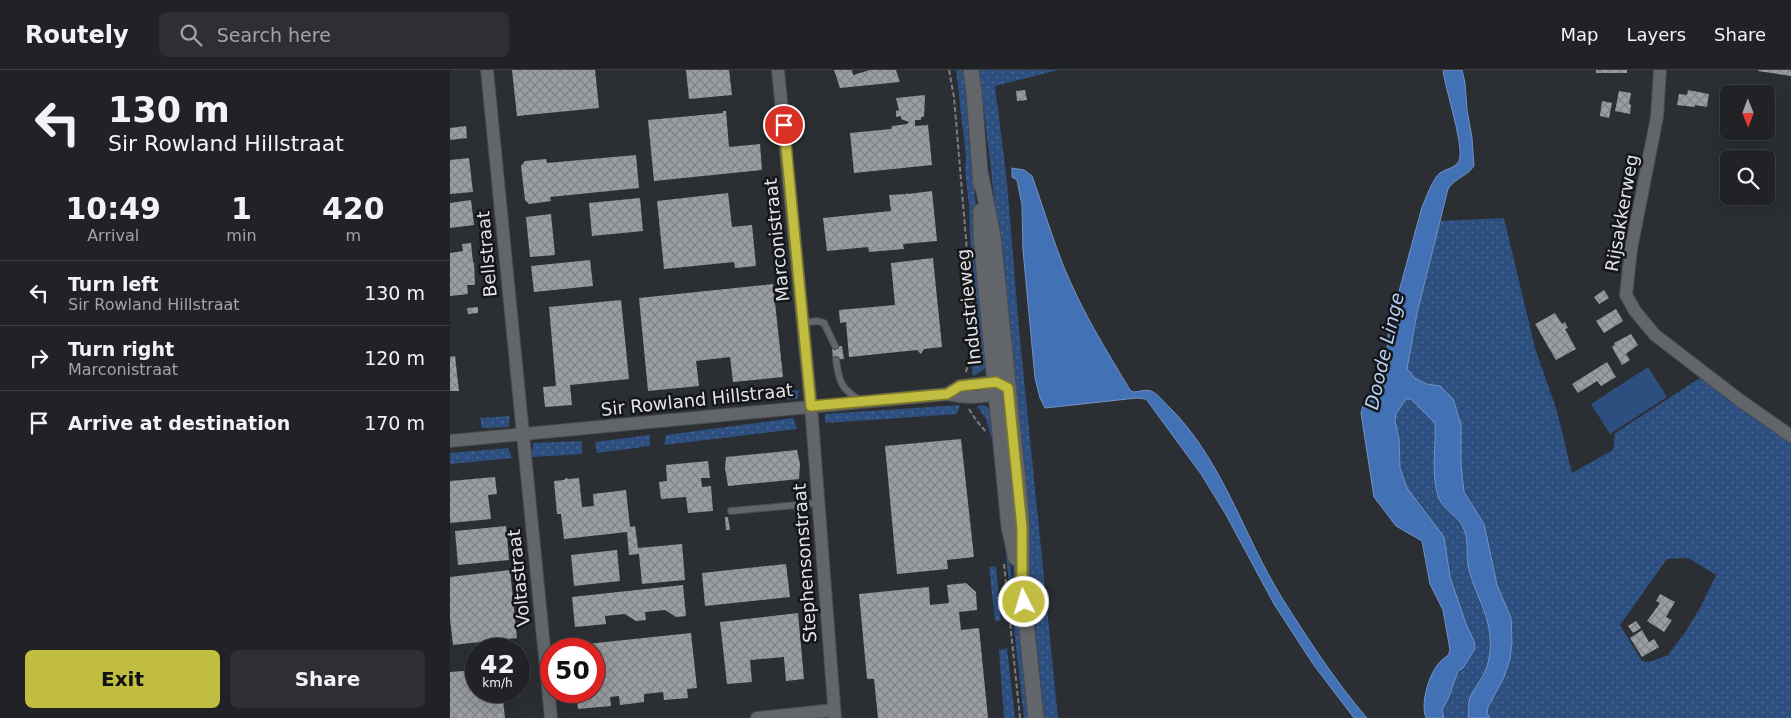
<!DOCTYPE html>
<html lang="en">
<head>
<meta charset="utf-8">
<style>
	:root { --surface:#202226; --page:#2d2f32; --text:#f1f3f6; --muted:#a2a4a7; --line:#3d3f43; --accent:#c1bd40 }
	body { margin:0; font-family:"DejaVu Sans",sans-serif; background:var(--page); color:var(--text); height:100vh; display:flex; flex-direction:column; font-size:19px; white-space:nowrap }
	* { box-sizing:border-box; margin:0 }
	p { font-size:16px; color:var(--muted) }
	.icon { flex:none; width:28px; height:28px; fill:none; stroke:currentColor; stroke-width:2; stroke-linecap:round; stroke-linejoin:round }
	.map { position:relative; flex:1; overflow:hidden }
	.panel { display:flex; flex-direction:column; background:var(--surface); width:450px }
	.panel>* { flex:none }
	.banner { background:#202226; color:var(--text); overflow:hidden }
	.needle { width:32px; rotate:179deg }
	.buttons { position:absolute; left:1270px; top:15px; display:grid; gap:10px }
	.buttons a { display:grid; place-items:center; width:55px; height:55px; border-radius:8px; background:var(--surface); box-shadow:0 5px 20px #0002,0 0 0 1px var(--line); font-size:25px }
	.speed { position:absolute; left:15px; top:568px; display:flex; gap:10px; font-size:25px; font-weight:700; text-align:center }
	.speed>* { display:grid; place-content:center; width:65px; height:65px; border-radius:50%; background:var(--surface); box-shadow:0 5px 20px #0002,0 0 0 1px var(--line); line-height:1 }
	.speed small { font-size:12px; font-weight:400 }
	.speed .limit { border:8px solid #d22; background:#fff; color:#111 }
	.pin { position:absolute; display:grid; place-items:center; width:42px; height:42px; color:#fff; margin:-21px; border:2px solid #fff; border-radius:50%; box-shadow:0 1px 5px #0007 }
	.me { position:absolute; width:55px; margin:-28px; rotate:355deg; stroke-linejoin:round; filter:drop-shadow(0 0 4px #0008) }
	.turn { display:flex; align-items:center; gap:18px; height:105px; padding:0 25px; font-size:22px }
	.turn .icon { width:65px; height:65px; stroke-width:2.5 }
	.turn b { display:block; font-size:35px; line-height:42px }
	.eta { display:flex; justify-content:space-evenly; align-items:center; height:85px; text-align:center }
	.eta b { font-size:30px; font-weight:600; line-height:35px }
	.button { display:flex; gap:10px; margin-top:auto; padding:10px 25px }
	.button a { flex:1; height:58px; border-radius:8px; background:var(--accent); color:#111; font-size:20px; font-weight:600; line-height:58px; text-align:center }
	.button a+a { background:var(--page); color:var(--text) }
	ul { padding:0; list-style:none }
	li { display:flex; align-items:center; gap:15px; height:65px; padding:0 25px; border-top:1px solid var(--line) }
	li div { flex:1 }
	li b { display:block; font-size:19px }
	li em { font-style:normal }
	header { display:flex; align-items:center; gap:30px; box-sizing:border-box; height:70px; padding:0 25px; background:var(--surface); border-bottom:1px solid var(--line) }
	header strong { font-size:24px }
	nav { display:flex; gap:28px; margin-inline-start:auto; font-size:18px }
	.search { width:350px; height:45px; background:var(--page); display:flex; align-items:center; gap:12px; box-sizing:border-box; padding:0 18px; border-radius:8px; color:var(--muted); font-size:19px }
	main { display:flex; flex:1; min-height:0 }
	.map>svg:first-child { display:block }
	.grass { fill:url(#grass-dots); fill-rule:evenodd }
	.park { fill:#2d4f80 }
	.water { fill:#4271b5; stroke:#7293c4 }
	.building { fill:url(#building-cross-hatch) }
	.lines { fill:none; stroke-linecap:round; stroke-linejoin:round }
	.lane-casing { stroke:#494b4f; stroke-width:8 }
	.street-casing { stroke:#494b4f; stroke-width:14 }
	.secondary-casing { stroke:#494b4f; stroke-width:17 }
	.path { stroke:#7b7e81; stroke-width:2; stroke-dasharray:5 2.5; stroke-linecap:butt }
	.lane { stroke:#62656a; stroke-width:6 }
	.street { stroke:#62656a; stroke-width:12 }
	.secondary { stroke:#62656a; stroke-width:15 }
	.route-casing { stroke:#7d7b2a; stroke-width:12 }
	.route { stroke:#c1bd40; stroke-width:9 }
	.labels { text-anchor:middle; stroke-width:5; stroke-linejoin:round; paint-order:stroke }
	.street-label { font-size:18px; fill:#e1e3e6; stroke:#151618 }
	.water-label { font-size:19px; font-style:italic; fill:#b8d1f7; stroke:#151618 }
</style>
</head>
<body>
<header>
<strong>Routely</strong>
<div class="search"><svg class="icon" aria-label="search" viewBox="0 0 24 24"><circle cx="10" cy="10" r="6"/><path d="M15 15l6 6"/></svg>Search here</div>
<nav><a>Map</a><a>Layers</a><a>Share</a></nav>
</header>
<main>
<section class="panel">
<div class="banner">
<div class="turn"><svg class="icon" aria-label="left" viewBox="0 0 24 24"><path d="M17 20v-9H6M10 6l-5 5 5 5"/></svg><div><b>130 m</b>Sir Rowland Hillstraat</div></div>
</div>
<div class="eta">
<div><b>10:49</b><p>Arrival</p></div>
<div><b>1</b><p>min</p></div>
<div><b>420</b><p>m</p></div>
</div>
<ul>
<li><svg class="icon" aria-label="left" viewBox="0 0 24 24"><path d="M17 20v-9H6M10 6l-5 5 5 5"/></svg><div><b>Turn left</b><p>Sir Rowland Hillstraat</p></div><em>130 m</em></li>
<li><svg class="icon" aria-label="right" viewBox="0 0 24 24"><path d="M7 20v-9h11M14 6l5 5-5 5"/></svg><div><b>Turn right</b><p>Marconistraat</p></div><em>120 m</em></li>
<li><svg class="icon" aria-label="arrive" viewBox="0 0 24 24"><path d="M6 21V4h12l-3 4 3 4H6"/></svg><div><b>Arrive at destination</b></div><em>170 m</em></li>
</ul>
<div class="button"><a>Exit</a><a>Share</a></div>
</section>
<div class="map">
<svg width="1341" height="648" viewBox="0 0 1341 648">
	<defs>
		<pattern id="grass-dots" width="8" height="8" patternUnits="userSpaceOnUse" patternTransform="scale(1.25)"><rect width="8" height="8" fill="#2d4f80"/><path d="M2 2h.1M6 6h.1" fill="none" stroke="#4b6892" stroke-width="1.8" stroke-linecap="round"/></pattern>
		<pattern id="building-cross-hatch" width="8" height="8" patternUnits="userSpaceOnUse" patternTransform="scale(1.25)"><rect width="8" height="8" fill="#9a9da2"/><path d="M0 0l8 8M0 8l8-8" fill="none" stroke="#808286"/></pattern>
	</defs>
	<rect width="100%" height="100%" fill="#2b2e32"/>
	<g class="grass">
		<path d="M506,0H512L516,18L519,70L534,212L540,292L536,298L524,306C518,296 528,285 530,275L520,167L519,136L515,99L516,87Z"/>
		<polygon points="528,0 609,0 545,16 557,112 569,259 608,648 594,648 551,187 535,49"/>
		<path d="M1054,148L1085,278L1107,341L1122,403L1163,380L1165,363L1253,306L1330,366L1341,372V648H1040L1037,643L1038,637L1054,607L1060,589L1062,573L1061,548L1047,515L1034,454L1014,422L1011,395V354L1003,329L990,316L977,314L966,309L957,299L967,243L989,151ZM1238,488L1266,505L1251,536L1236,561L1218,585L1199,592L1192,591L1170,555L1217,489Z"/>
		<polygon points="349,320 347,329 321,329 321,324"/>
		<polygon points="253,328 249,338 192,341 192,330"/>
		<polygon points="956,328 961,329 985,353 984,394 988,425 991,433 1011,454 1015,463 1019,500 1039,553 1041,583 1036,598 1016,637 1019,648 994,648 992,640 998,629 1008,601 1013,598 1023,583 1025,578 1024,571 1016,554 1000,507 994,467 957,418 950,398 949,369 945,351 946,344"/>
		<polygon points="510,335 507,344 375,353 375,344"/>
		<polygon points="532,335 536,336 543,343 563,519 565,519 581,648 574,648 544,376 536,349 527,336"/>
		<polygon points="60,346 59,357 32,358 30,348"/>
		<polygon points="343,348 347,359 214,375 216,365"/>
		<polygon points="200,365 200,376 147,383 145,372"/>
		<polygon points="132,371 132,384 82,387 83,373"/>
		<polygon points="58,378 62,388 0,394 0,383"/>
		<polygon points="546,496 551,551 545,551 539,497"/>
		<polygon points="557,578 565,648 554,648 549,580"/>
	</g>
	<polygon class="park" points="1198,297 1217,327 1160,364 1141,334"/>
	<g class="water">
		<path d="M993,0H1012L1015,13L1017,40L1022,68L1024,96C1017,106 1004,109 998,119L967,243L957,299L966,309L977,314L990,316L1003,329L1011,354V395L1014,422L1034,454L1047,515L1061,548L1062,573L1060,589L1054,607L1038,637L1037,643L1040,648H1019C1014,626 1028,618 1036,599C1040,588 1041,578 1040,566C1038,542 1025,523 1019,500C1015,486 1020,469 1012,455C1005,444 992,439 988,426C981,402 986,377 985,353L961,329H956L946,344L945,351L949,369L950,398L957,418L994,467L1000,507L1016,554L1024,571L1025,578L1023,582L1013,598L1008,601L998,629L992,640L994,648H976C970,634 979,603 990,592C994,587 999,587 1000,580L993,540L980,514L972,471L946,456L924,427L911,343L914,332L935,301L939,258L972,137C976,128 983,108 990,103C997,98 1004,99 1009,91C1015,77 995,19 993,0Z"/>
		<path d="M562,98L574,100L582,106C596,145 607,185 625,222C641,256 661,288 680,320L683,322C688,322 696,319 701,321C708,324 713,331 718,336C772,388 793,465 832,528C858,569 885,611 917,648H904L863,594L824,534L775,443L751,404L696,329L687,328L595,338L590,328L585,308L573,180L572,135L567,110L562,107Z"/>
	</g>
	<g class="building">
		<polygon points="62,0 145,0 149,38 67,46"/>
		<polygon points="236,0 279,0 282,25 239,29"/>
		<polygon points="384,0 402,0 403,5 420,0 446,0 450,12 390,18"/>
		<rect x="1146" y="0" width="31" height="3"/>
		<polygon points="1308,0 1341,0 1341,6 1308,1"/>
		<polygon points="575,20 577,30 567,31 566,21"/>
		<polygon points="1238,20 1259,24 1257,37 1245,35 1245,37 1227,35 1229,24 1237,25"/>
		<polygon points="1169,21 1181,23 1179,34 1181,35 1180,44 1165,41"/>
		<polygon points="475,25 474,47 471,47 471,50 465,50 465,56 478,55 482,95 404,103 400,63 441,59 442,56 457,54 459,52 451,49 451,46 446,47 446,41 449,40 446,28"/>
		<polygon points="1152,31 1162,33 1159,48 1150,46"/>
		<polygon points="273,41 276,41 279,77 310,74 312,100 204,111 198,50 273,43"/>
		<polygon points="16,56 17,68 0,70 0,58"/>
		<polygon points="186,85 189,118 100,127 101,131 79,134 75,130 71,96 75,91 96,89 97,93"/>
		<polygon points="19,88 23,122 0,124 0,90"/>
		<polygon points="482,121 487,171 453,174 454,179 419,182 418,177 377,181 373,148 441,141 439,125 457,124 456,122 458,124"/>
		<polygon points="278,123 282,157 302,155 306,196 285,198 284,192 214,199 207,131"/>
		<polygon points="190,128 193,161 142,166 139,133"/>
		<polygon points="21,130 24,155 0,158 0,133"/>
		<polygon points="101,144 105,185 80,187 76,147"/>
		<polygon points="21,173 23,192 24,192 25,215 17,215 18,224 0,226 0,183 13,181 12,174"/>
		<polygon points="483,188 492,277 474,279 471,284 467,280 399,287 396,252 390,253 389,240 445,235 441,193"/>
		<polygon points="140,190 143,216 84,222 81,196"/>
		<polygon points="323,214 333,307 283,312 280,287 246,291 249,316 198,321 189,228"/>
		<polygon points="1154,220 1159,228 1149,234 1144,227"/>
		<polygon points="171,230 179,309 120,315 122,335 95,337 93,317 106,316 99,237"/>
		<polygon points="28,237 28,243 18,244 17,238"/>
		<polygon points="1166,239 1173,251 1154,263 1146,251"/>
		<polygon points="1105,243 1112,254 1115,252 1118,258 1115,259 1126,279 1106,290 1085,254"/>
		<polygon points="1181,264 1188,275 1176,284 1180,290 1172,295 1162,277 1165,274 1164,273"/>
		<polygon points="392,276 394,289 383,290 382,277"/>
		<polygon points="5,286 9,321 0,321 0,287"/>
		<polygon points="1157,292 1166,307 1151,316 1147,311 1128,323 1122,314"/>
		<polygon points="511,369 524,487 497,490 498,499 447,504 435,376"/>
		<polygon points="347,380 350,394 349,409 278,416 275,398 276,387"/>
		<polygon points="258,391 260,408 251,408 252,417 261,416 263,441 238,443 236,427 211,429 209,412 217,411 216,395"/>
		<polygon points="45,407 47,424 38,425 41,449 0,453 0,411"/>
		<polygon points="116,408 119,409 129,408 132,437 144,436 143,424 176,420 180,457 185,456 188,478 232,474 235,510 192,514 189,484 179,485 177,462 114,469 111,444 107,444 104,411 114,410"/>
		<polygon points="275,447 278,447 280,460 276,460"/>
		<polygon points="56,456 59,490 8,495 5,461"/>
		<polygon points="167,480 170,511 124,516 121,485"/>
		<polygon points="336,494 340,527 255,536 252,503"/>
		<polygon points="60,500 67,568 3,575 0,549 0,507"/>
		<polygon points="516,513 526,522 527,540 509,542 511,560 529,558 538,648 428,648 424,609 417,609 409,524 479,517 480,535 499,533 497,515"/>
		<polygon points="233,515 236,546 226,547 215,540 195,542 196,550 186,551 175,544 155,546 156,554 125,557 122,527"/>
		<polygon points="1210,524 1225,532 1216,547 1222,550 1214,562 1197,551 1210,533 1206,531"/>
		<polygon points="348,543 354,609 336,611 334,587 300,590 302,612 277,614 270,552"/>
		<polygon points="1186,551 1191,558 1183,563 1178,556"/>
		<polygon points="1192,560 1199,572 1204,569 1209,577 1192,587 1180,568"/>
		<polygon points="241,563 247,618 237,619 238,628 214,630 213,622 194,624 194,632 170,635 169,626 160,627 161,636 128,639 126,621 144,621 144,579 128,579 127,575"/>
		<polygon points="26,600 26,621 52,621 55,648 0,648 0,602"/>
	</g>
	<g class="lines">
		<defs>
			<g id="lane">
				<polyline points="353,253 367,251 374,253 385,276"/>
				<path d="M386,290C389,312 391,319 411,331"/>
				<polyline points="281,441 368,433"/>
			</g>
			<g id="street">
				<polyline points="37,0 101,648"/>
				<polyline points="328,0 361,336 385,648"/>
				<polyline points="1210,0 1207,47 1181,179 1176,225 1185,241 1205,265 1291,331 1341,366"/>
				<path d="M0,371L497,324C517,329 541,328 558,318L546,312L510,316L497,324"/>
				<polyline points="307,648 384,640"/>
			</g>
			<g id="secondary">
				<polyline points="521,0 524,23 531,115"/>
				<polyline points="531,106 543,167 569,420 572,458 572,512 586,648"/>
				<polyline points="531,141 531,168 559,457 566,488"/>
			</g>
		</defs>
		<use href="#lane" class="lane-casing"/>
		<use href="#street" class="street-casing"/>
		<use href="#secondary" class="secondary-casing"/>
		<g class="path">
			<polyline points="499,0 504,27 525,276 515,304"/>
			<polyline points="519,339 526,350 537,363"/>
			<polyline points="554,494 570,648"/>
		</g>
		<use href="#lane" class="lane"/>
		<use href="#street" class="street"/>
		<use href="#secondary" class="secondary"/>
	</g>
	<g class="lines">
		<defs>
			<polyline id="route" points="334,55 361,336 497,324 510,316 546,312 558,318 572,458 572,512 574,532"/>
		</defs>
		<use href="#route" class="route-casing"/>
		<use href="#route" class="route"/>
	</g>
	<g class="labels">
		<g class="street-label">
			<text transform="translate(1172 143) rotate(-80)" y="6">Rijsakkerweg</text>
			<text transform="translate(327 170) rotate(-96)" y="6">Marconistraat</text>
			<text transform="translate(37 184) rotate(-95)" y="6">Bellstraat</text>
			<text transform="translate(519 237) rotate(-96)" y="6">Industrieweg</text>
			<text transform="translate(247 330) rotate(-6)" y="6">Sir Rowland Hillstraat</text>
			<text transform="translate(355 493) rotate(-94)" y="6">Stephensonstraat</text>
			<text transform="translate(69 508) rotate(-96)" y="6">Voltastraat</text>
		</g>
		<g class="water-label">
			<text transform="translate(934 281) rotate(-77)" y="7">Doode Linge</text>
		</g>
	</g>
</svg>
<div class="buttons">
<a><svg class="needle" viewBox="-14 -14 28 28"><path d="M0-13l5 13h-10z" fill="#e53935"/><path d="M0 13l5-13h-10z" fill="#a2a4a7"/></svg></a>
<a><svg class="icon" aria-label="search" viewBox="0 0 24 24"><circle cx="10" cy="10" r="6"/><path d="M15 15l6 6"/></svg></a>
</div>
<div class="speed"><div>42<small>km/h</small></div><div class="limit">50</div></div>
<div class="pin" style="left:334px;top:55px;background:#d93025"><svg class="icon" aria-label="arrive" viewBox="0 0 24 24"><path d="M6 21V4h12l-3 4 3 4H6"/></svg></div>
<svg class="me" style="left:574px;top:532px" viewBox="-20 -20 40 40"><circle r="17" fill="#c1bd40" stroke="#fff" stroke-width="3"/><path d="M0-11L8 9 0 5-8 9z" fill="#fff"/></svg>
</div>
</main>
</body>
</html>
